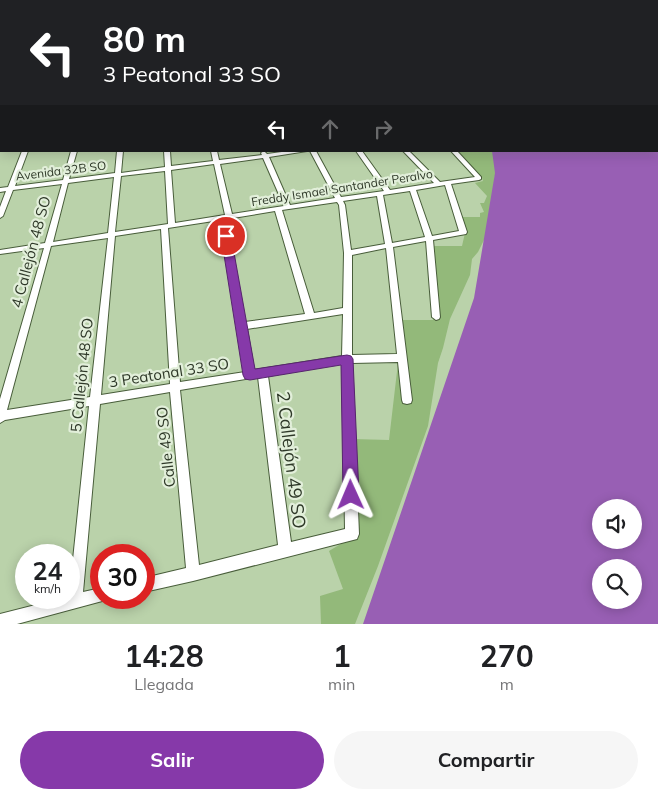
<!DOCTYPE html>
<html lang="es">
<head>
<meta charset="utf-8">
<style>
	:root { --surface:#fff; --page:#f6f6f6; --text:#202124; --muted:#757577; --accent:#8639a9 }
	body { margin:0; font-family:Mulish,sans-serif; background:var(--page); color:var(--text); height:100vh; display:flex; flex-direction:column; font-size:19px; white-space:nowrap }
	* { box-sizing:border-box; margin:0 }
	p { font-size:16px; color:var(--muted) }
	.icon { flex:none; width:28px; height:28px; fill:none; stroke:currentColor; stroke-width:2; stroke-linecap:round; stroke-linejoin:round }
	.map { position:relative; height:624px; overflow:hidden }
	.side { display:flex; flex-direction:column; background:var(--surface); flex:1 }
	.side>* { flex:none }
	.hud { position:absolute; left:0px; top:0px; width:659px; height:152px; box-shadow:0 2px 12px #0003; background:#202124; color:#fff; overflow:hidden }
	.fabs { position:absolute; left:592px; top:499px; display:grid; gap:10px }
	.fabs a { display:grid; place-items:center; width:50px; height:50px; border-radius:50%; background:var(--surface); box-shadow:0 2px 12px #0003; font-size:25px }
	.speed { position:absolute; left:15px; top:544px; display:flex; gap:10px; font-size:25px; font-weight:700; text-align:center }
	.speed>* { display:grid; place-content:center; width:65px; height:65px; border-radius:50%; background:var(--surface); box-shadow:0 2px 12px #0003; line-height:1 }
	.speed small { font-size:12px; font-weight:400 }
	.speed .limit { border:8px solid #d22; background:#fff; color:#111 }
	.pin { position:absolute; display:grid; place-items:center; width:42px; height:42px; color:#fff; margin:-21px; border:2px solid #fff; border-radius:50%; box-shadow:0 1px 5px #0007 }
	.me { position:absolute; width:55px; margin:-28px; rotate:359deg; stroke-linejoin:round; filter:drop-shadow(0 0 4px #0008) }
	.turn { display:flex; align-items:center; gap:18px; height:105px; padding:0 20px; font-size:22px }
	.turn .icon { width:65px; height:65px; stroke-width:2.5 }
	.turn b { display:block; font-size:35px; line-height:42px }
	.lanes { display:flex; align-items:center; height:48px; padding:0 20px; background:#0003; justify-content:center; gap:25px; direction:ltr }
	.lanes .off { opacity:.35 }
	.eta { display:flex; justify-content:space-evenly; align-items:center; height:85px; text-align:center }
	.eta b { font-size:30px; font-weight:700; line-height:35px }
	.primary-button { display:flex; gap:10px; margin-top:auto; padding:10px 20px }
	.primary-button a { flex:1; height:58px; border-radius:30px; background:var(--accent); color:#fff; font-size:20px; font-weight:700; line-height:58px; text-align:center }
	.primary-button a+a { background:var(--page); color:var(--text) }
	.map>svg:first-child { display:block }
	.green { fill:#93b97a }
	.water { fill:#985fb4; fill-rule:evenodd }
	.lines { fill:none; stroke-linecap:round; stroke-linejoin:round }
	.street-casing { stroke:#485d3a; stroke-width:2 }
	.street { fill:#fff; fill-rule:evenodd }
	.route { fill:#8639a9; stroke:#57256e }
	.labels { text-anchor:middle; stroke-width:4.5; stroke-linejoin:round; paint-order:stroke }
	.far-street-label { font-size:12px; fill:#2e3828; stroke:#e2efda }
	.street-label { font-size:15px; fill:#2e3828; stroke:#e2efda }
	.near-street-label { font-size:18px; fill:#2e3828; stroke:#e2efda }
</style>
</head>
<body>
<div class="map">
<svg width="658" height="624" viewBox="0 0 658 624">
	<rect width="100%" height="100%" fill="#bad2aa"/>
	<polygon class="green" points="456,151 498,151 488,232 478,252 472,259 470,275 450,319 443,348 438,363 428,426 378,566 355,624 321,624 320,596 343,589 329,551 354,536 352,439 389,440 403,320 433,320 434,246 462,246 465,233 462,217 480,217 480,213 484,212 480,203 484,203 487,196 475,183 483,181 482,178"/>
	<path class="water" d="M658,71V624H363L474,298L495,173L492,151H658ZM601,508H634V540H601ZM601,568H634V600H601Z"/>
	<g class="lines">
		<defs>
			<g id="street">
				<rect x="0" y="83" width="1" height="2"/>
				<rect x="0" y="105" width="1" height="4"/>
				<polygon points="0,120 1,120 1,125 0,126"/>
				<rect x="0" y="136" width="1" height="4"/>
				<path d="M22,151H28L15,186L63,180L71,151H77L69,179L115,173L117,151H123L121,173L165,167L164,151H170L171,166L213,161L211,151H217L219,160L262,155L261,153L264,151L267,154L289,151H307L269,157L290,205L335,198L310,151H316L341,197L384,191L356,151H362L390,190L434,183L403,151H409L440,182L475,177L451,151H457L481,177V179L479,180L451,184L467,232L466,234L433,240L440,317L439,319L436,320L432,317L426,241L393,247L412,400L411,403L407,404L403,403L402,400L398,362L352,363L359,534L357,539L193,581L144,592V578L186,568L170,392L100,404L83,592L101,588V598H107L106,600L17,624H0V614L63,598H69L89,406L5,420L0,423V399L44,248L0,254V250L45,243L62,184L13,190L3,216L0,218V207L6,191L0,192V188L8,187ZM263,158L284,206L232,214L220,164ZM214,164L225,215L175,223L171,170ZM165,171L168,224L115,232L121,176ZM114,177L108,233L53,242L68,183ZM445,185L459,231L432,236L416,190ZM410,191L425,237L392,243L383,195ZM377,196L385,244L351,250L345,205L343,201ZM337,202L339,205L344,253L343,308L314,313L282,210ZM275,211L305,314L245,322L227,219ZM220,220L245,372L180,382L168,228ZM161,229L170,384L101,395L115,236ZM108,238L90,397L7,410L51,246ZM386,248L397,354L352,355V255ZM343,314L342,356L254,370L247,329ZM342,363L345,529L291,542L268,376ZM258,377L278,545L199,565L180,390Z"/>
			</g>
		</defs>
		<use href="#street" class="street-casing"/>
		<use href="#street" class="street"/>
	</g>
	<linearGradient id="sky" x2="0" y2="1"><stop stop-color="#8892d3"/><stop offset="0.45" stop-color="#e0ebd9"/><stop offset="1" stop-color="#e0ebd9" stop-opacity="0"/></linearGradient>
	<rect width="658" height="158" fill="url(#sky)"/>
	<polygon class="route" points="226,233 231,236 255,369 347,355 351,356 353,359 359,495 356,500 351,503 345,500 343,495 341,365 250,380 245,379 243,375 221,236"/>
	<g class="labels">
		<g class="far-street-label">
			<text transform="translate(61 171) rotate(-7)" y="4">Avenida 32B SO</text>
			<text transform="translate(342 188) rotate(-9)" y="4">Freddy Ismael Santander Peralvo</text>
		</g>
		<g class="street-label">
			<text transform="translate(31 252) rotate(-75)" y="5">4 Callejón 48 SO</text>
			<text transform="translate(169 373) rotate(-9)" y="5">3 Peatonal 33 SO</text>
			<text transform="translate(82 375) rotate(-84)" y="5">5 Callejón 48 SO</text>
			<text transform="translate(166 447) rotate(-96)" y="5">Calle 49 SO</text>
		</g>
		<g class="near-street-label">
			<text transform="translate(291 460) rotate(83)" y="6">2 Callejón 49 SO</text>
		</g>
	</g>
</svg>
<div class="fabs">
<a><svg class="icon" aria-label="sound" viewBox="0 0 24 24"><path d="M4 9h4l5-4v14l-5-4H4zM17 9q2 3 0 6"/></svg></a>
<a><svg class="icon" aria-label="search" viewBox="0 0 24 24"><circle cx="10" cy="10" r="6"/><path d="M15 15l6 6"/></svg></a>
</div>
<div class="speed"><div>24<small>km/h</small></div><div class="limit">30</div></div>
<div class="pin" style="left:226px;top:236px;background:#d93025"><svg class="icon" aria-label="arrive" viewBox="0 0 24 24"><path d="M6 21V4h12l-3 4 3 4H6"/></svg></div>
<svg class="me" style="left:351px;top:495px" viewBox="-20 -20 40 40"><path d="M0-17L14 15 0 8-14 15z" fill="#8639a9" stroke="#fff" stroke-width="4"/></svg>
<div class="hud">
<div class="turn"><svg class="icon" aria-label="left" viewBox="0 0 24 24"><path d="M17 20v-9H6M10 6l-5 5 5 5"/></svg><div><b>80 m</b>3 Peatonal 33 SO</div></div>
<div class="lanes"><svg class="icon" aria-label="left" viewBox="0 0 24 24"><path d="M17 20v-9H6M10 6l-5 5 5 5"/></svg><svg class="icon off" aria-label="ahead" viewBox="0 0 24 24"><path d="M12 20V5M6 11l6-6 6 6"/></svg><svg class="icon off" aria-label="right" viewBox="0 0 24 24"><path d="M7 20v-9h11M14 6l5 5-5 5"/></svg></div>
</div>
</div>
<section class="side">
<div class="eta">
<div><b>14:28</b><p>Llegada</p></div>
<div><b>1</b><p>min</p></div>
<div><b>270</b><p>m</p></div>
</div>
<div class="primary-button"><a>Salir</a><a>Compartir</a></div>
</section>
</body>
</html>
